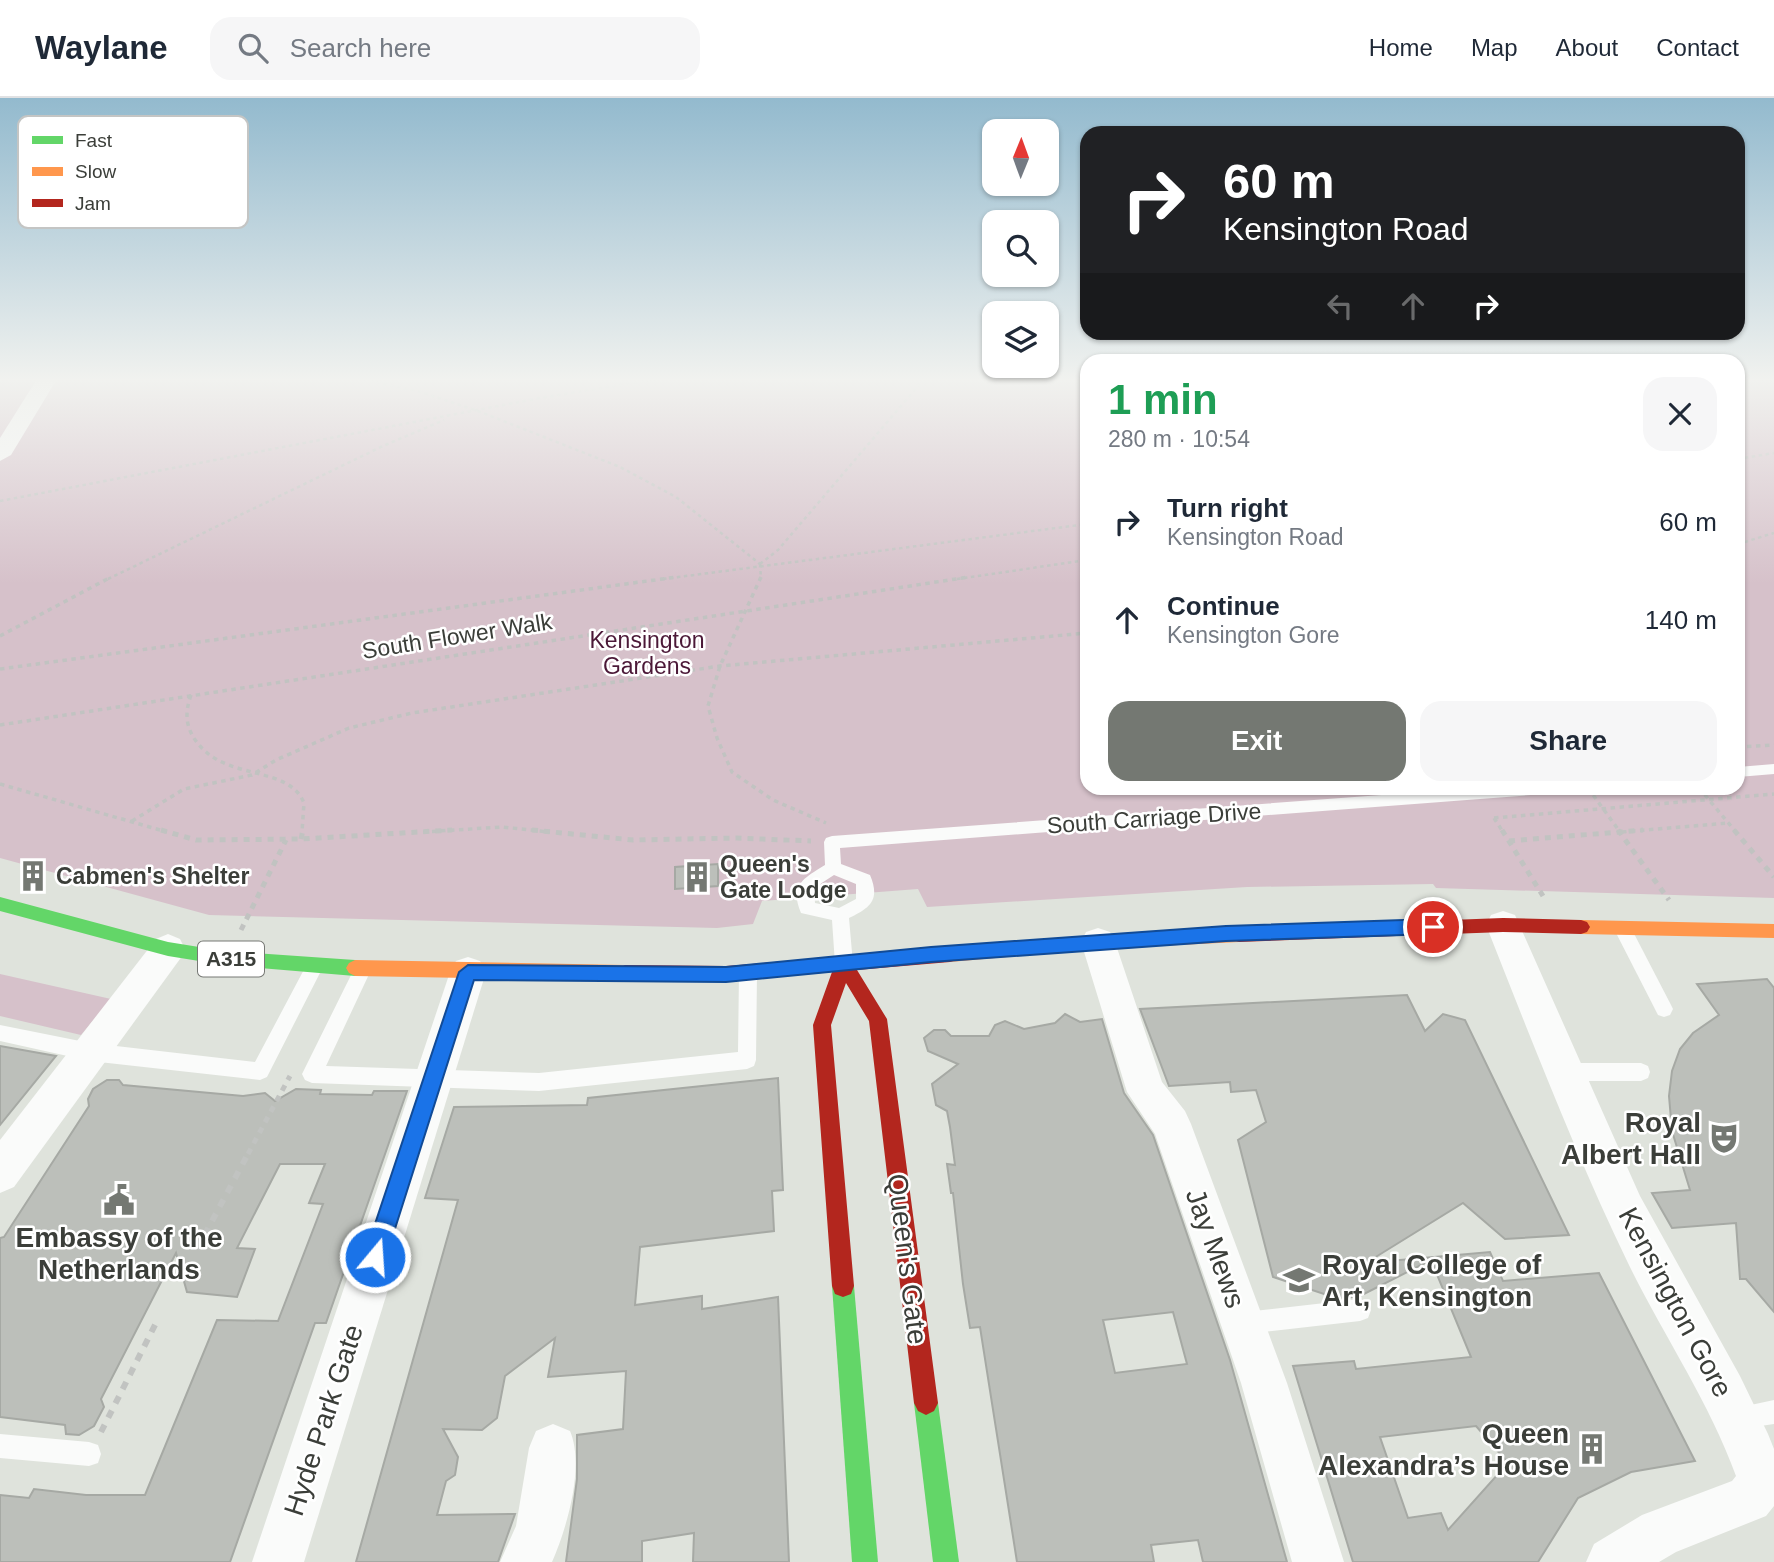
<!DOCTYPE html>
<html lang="en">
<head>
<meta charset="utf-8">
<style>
	:root { --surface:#fff; --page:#f6f6f7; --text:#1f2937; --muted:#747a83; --line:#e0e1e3; --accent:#747872 }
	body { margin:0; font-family:Helvetica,sans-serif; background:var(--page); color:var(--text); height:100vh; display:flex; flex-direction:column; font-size:26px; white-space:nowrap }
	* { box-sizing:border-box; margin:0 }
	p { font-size:23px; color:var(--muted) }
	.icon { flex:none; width:38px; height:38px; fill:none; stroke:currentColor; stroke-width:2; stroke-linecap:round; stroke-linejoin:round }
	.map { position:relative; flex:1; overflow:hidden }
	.side { position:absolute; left:1080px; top:256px; width:665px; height:441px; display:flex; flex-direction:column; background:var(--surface); border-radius:21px; box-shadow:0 2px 5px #0004 }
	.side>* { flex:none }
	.hud { position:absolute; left:1080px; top:28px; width:665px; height:214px; border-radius:21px; box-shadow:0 2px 5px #0004; background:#202124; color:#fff; overflow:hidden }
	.needle { width:46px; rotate:1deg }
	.buttons { position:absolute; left:982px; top:21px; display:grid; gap:14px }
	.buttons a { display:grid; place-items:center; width:77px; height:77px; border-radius:14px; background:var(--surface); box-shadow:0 2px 5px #0004; font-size:35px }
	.pin { position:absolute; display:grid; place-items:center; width:60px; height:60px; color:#fff; margin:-30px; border:4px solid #fff; border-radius:50%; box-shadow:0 2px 7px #0007 }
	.me { position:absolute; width:77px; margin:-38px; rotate:18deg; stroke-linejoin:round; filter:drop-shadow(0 0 5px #0008) }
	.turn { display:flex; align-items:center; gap:24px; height:147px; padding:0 28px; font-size:32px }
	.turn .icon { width:91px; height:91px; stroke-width:2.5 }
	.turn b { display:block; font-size:49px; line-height:60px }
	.lanes { display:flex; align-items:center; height:66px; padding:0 28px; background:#0003; justify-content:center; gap:35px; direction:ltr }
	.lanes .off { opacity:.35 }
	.round { display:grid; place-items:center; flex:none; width:74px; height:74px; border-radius:21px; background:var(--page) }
	.overview { display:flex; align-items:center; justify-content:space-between; height:119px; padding:0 28px }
	h1 { font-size:42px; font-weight:600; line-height:52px; color:#1e9e55 }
	.action { display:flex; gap:14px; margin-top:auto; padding:14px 28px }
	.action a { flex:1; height:80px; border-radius:21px; background:var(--accent); color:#fff; font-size:28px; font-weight:600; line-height:80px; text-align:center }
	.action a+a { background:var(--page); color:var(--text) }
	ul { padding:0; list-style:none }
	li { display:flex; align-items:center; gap:21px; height:98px; padding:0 28px }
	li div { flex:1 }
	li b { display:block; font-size:26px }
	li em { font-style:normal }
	header { display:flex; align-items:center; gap:42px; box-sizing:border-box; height:98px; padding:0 35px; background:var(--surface); border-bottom:2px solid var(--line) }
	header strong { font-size:33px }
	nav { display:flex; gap:38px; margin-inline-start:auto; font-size:24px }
	.search { width:490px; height:63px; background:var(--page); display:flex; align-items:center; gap:18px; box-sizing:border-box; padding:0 24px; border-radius:21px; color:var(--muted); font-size:26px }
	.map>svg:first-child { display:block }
	.green { fill:#d6c1ca }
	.building { fill:#bcbfba; stroke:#a6a9a4; stroke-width:2; fill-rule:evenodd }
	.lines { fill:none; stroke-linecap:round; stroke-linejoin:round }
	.path-far3 { stroke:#c1c3c1; stroke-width:2.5; stroke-dasharray:3.5 3.5; stroke-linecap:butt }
	.path-far2 { stroke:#c1c3c1; stroke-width:3.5; stroke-dasharray:4.5 4.5; stroke-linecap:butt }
	.path-far1 { stroke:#c1c3c1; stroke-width:5; stroke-dasharray:6 6; stroke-linecap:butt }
	.path { stroke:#c1c3c1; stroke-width:6; stroke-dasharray:8 8; stroke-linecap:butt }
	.lane { fill:#fafbfa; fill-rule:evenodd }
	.street { fill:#fafbfa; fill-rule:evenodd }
	.fast { fill:#63d668; fill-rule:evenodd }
	.slow { fill:#ff974d; fill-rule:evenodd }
	.jam { fill:#b3261e; fill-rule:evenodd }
	.route { fill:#1a73e8; stroke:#114b97; stroke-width:2 }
	.labels { text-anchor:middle; stroke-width:5; stroke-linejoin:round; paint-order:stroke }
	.shield { fill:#fff; stroke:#767874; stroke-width:2 }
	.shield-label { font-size:21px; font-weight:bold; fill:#3b3e39 }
	.street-label { font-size:23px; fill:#3b3e39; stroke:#fff }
	.park-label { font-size:23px; fill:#4b1837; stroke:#fff }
	.poi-label { font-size:23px; font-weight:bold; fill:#3b3e39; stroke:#fff; text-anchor:start }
	.near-poi-label { font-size:28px; font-weight:bold; fill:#3b3e39; stroke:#fff; text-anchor:end }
	.near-street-label { font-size:28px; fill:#3b3e39; stroke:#fff }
	.key { fill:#fff; stroke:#c4c5c4; stroke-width:2 }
	.key-label { font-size:19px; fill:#3b3e39 }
</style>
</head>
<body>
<header>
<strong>Waylane</strong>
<div class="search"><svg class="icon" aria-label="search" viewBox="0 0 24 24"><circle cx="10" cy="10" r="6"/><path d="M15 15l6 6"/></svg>Search here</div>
<nav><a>Home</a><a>Map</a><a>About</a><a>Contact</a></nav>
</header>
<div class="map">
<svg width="1774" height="1464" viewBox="0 0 1774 1464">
	<rect width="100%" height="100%" fill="#dfe3dc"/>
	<g class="green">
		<polygon points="0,281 1087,281 1087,690 1738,690 1738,281 1774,281 1774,800 1436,790 1433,786 1247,789 927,809 918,791 762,803 753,826 717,830 209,817 0,760"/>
		<polygon points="0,876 111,901 81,937 0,918"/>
	</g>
	<g class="building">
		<polygon points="718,766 718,788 675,791 675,769"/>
		<polygon points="1767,881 1774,890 1774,1214 1746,1181 1740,1181 1736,1125 1672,1130 1652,1095 1690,1092 1672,1033 1669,998 1672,973 1680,951 1693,935 1719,917 1697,886"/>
		<path d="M1407,897L1425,933L1443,916L1465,922L1569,1137L1505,1141L1463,1105L1366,1165L1490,1154L1503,1183L1599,1175L1695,1363L1631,1374L1578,1400L1538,1464H1353L1293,1268L1354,1263L1356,1271L1471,1259L1431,1162L1360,1198L1339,1201L1273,1179L1238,1042L1266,1024L1256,992L1231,994L1230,984L1169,988L1140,911ZM1476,1328L1508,1365L1448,1432L1441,1415L1408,1420L1380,1339Z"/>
		<path d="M1065,916L1080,924L1102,921L1124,995L1153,1037L1230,1262L1287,1464H1203L1198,1442L1151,1447L1154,1464H1017L980,1229L970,1230L963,1186L953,1095H951L947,1066L955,1067L950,1029L947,1013L936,1007L932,986L958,966L928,953L924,940L934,932H945L951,938H989L995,927L1005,923L1024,931L1055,925ZM1173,1214L1187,1266L1115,1275L1103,1222Z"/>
		<polygon points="0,948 56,958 0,1027"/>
		<polygon points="778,980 783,1092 772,1093 774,1133 640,1149 635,1207 702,1198 702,1211 778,1199 789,1464 693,1464 694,1435 642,1443 642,1464 566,1464 577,1381 577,1337 623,1331 626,1273 548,1279 555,1240 505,1278 497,1320 482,1332 443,1331 458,1359 455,1377 446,1383 437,1417 515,1416 498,1464 356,1464 458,1102 425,1100 454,1009 587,1007 588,1000"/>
		<polygon points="107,982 119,982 123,987 243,998 265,995 275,1003 296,991 321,992 320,996 372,997 374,993 407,993 326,1225 315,1225 230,1464 0,1464 0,1397 29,1400 34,1391 86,1397 145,1397 217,1222 278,1223 323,1106 309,1105 325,1066 280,1066 237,1150 255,1151 237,1199 187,1194 176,1155 101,1301 104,1309 94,1328 79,1337 66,1336 65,1327 0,1319 0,1140 4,1139 89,1008 88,1001 93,991"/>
	</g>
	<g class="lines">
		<g class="path-far3">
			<polyline points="363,281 421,294 478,313 620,369 676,399 760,466"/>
			<polyline points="1762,281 1774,284"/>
			<polyline points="1738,361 1774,355"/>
			<polyline points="0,403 540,300 658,281"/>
			<polyline points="1738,446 1774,435"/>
			<polyline points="760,466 761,481"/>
			<polyline points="760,466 778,452 924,281"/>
			<polyline points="108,481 383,348 444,322"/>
			<polyline points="663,481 1087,426"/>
			<polyline points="957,481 1087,462"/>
		</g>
		<g class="path-far2">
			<polyline points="761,479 720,568 708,608 717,640 732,674 773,702 826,725"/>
			<polyline points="0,538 111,479"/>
			<polyline points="0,571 677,479"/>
			<path d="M191,597C185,614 185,628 196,643C225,684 288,666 304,705L302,734"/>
			<polyline points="0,627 969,479"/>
			<polyline points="1738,649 1774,647"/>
			<polyline points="0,686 167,734"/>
			<polyline points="1588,690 1620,734"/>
			<polyline points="1699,690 1736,734"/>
			<polyline points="1494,720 1774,696"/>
			<polyline points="1494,720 1503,734"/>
			<polyline points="132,723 184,691 252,677 276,662 349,630 412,615 720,568 1087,535"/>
			<polyline points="423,734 502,729 550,734"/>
			<polyline points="1622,734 1728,725"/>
		</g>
		<g class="path-far1">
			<polyline points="161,732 196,742 301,741 452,732"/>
			<polyline points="532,732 633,742 737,740 811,743"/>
			<polyline points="1502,732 1543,798"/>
			<polyline points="1618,732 1669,802"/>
			<polyline points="1734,732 1774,779"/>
			<polyline points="301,741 303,732"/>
			<polyline points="1509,743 1643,732"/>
			<polyline points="241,832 286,742"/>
			<polyline points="248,1056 290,978"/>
		</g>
		<g class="path">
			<polyline points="197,1151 249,1054"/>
			<polyline points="101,1334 158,1221"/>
		</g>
		<g class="lane">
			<polygon points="1774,666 1774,676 1738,679 1738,669"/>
			<path d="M1476,690H1552L1544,696L840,750L841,766L870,777C881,803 869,810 849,820L853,866L850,871L844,873L838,871L835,866L832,822L801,815C789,787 804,780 825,767L824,744L826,740L832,738ZM834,777L856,786V801L839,810L815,805L814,790Z"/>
			<polygon points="1623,824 1629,826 1670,905 1673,911 1670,917 1664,919 1658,917 1614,831 1617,826"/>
			<polygon points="314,861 320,864 323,869 267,979 260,982 90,963 0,943 0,927 90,945 255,964 308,864"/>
			<polygon points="362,864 368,867 371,872 326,968 539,975 738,954 739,875 742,870 748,867 754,870 757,875 756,962 754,968 747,971 539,993 312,985 305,982 302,976 305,970 356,867"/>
			<polygon points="1566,965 1641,965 1648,968 1650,974 1648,980 1641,983 1566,983 1559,980 1557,974 1559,968"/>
			<polygon points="1360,1201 1368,1204 1371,1212 1368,1220 1360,1223 1245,1236 1237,1233 1234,1225 1237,1217 1245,1214"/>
			<polygon points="1774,1302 1774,1326 1740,1331 1732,1327 1728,1319 1732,1311"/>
			<polygon points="0,1336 89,1344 98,1347 101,1356 98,1365 89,1368 0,1360"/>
		</g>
		<g class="street">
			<polygon points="37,281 57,281 11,357 0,363 0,340"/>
			<path d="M1503,813L1515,817L1640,1098L1740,1278L1768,1336L1774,1351V1408L1766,1418L1676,1454L1659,1464H1586L1594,1446L1642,1417L1732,1383L1736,1378C1709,1303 1663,1237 1628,1165C1575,1055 1531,941 1486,827L1491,817Z"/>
			<polygon points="1098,830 1110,834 1115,844 1162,984 1185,1013 1191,1026 1287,1285 1344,1464 1292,1464 1241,1285 1155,1036 1127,994 1081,844 1086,834"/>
			<polygon points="168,836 180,841 185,851 180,861 14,1089 0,1095 0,1042 156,841"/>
			<polygon points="468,859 480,863 486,874 304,1464 252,1464 450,874 456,863"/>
			<path d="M553,1326L570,1333C585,1368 567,1430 552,1464H500L516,1428L529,1350L536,1333Z"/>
		</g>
		<g class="fast">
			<polygon points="0,799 168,844 224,853 355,862 361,865 364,870 361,875 355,878 224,867 168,858 0,813"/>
			<polygon points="843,1177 851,1180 854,1188 878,1464 852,1464 832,1188 835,1180"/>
			<polygon points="926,1293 934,1297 938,1305 959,1464 933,1464 914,1305 918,1297"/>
		</g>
		<g class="slow">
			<polygon points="1581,822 1774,826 1774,840 1581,836 1575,834 1572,829 1575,824"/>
			<polygon points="1239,830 1245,832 1248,837 1245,842 1239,844 1098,851 950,864 944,862 941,857 944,852 950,850 1098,837"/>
			<polygon points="355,862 625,867 631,870 634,875 631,880 625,883 355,878 349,875 346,870 349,865"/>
		</g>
		<g class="jam">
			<polygon points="1503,820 1581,822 1587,824 1590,829 1587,834 1581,836 1503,834 1239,844 1233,842 1230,837 1233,832 1239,830"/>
			<polygon points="950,850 956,852 959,857 956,862 950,864 857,872 887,921 938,1305 934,1313 926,1317 918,1313 914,1305 869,923 846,885 831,927 854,1188 851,1196 843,1199 835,1196 832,1188 813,927 832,874 726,884 625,883 619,880 616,875 619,870 625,867 726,868"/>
		</g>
	</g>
	<linearGradient id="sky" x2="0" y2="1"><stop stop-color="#93bace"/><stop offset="0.58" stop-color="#f1f2ef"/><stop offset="1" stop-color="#f1f2ef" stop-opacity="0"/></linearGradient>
	<rect width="1774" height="486" fill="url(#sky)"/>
	<polygon class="route" points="1433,821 1441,829 1433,836 1226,843 931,864 726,884 474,882 386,1159 383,1166 375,1170 367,1166 364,1159 459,874 468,867 726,869 931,849 1226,828"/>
	<defs>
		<symbol id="building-bare" viewBox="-9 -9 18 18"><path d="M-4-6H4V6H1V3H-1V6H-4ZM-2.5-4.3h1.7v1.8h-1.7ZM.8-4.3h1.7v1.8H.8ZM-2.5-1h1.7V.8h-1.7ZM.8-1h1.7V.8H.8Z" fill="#747872" stroke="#fff" stroke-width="2.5" paint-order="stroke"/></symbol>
		<symbol id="theatre-bare" viewBox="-9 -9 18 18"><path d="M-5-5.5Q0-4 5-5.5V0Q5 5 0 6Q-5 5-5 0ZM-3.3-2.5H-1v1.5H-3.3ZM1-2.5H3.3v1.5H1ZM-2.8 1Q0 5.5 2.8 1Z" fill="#747872" stroke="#fff" stroke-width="2.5" paint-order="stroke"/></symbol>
		<symbol id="civic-bare" viewBox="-9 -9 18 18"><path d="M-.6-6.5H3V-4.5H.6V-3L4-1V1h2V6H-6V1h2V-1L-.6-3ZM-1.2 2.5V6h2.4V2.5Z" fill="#747872" stroke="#fff" stroke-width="2.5" paint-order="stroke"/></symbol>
		<symbol id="university-bare" viewBox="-9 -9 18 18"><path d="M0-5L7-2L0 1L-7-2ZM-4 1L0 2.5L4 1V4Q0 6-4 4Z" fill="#747872" stroke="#fff" stroke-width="2.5" paint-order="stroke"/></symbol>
	</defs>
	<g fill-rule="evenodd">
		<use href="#building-bare" x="11" y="756" width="44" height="44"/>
		<use href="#building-bare" x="675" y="757" width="44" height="44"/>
		<use href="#theatre-bare" x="1702" y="1018" width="44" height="44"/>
		<use href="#civic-bare" x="97" y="1080" width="44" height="44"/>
		<use href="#university-bare" x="1277" y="1160" width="44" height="44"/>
		<use href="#building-bare" x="1570" y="1329" width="44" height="44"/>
	</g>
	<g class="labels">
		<rect class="shield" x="198" y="843.5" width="66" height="35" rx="5"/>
		<g class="shield-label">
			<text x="231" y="868">A315</text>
		</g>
		<g class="street-label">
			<text transform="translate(457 538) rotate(-9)" y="8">South Flower Walk</text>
			<text transform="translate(1154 720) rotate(-4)" y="8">South Carriage Drive</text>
		</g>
		<g class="park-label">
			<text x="647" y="550">Kensington<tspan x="647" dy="26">Gardens</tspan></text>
		</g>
		<g class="poi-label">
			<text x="720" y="774">Queen's<tspan x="720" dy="26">Gate Lodge</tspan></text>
			<text x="56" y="786">Cabmen's Shelter</text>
		</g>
		<g class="near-poi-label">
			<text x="1701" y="1034">Royal<tspan x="1701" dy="32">Albert Hall</tspan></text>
			<text x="119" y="1149" text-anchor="middle">Embassy of the<tspan x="119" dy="32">Netherlands</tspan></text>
			<text x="1322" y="1176" text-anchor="start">Royal College of<tspan x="1322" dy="32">Art, Kensington</tspan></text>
			<text x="1569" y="1345">Queen<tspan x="1569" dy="32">Alexandra’s House</tspan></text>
		</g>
		<g class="near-street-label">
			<text transform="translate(1216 1150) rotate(70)" y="10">Jay Mews</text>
			<text transform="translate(908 1161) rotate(83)" y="10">Queen's Gate</text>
			<text transform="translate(1676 1204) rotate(62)" y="10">Kensington Gore</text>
			<text transform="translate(323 1322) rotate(-72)" y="10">Hyde Park Gate</text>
		</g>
	</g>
	<rect x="18" y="18" width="230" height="112" rx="10" class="key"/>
	<rect x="32" y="38" width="31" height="8" fill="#63d668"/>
	<rect x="32" y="69" width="31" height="9" fill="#ff974d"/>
	<rect x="32" y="101" width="31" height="8" fill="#b3261e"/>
	<g class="key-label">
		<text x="75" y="49">Fast</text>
		<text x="75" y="80">Slow</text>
		<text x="75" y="112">Jam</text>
	</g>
</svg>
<div class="buttons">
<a><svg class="needle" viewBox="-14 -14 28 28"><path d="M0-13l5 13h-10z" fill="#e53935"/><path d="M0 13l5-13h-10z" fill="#747a83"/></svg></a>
<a><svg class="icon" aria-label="search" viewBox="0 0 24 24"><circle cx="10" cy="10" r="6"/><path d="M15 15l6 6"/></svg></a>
<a><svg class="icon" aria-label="layers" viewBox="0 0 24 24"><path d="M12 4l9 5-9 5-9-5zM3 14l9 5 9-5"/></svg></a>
</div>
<div class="pin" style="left:1433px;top:829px;background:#d93025"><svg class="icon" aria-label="arrive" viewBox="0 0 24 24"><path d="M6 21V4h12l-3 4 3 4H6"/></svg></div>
<svg class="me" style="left:375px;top:1159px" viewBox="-20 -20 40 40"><circle r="17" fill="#1a73e8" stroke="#fff" stroke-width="3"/><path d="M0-11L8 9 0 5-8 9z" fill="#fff"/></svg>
<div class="hud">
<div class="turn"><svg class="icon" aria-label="right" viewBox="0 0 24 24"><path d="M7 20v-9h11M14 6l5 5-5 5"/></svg><div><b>60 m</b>Kensington Road</div></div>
<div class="lanes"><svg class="icon off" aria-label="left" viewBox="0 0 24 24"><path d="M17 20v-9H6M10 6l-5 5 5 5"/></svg><svg class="icon off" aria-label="ahead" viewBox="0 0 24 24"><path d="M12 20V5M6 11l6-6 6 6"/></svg><svg class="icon" aria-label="right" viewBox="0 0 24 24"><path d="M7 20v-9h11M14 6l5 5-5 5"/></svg></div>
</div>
<section class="side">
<div class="overview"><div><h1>1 min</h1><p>280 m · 10:54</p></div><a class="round"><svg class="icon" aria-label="close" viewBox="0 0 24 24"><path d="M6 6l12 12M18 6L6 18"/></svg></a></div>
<ul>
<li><svg class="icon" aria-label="right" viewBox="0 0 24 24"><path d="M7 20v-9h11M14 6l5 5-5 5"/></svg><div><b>Turn right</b><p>Kensington Road</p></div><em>60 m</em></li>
<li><svg class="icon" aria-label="ahead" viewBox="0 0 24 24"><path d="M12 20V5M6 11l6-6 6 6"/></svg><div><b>Continue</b><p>Kensington Gore</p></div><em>140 m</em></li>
</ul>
<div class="action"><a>Exit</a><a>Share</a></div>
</section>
</div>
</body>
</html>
